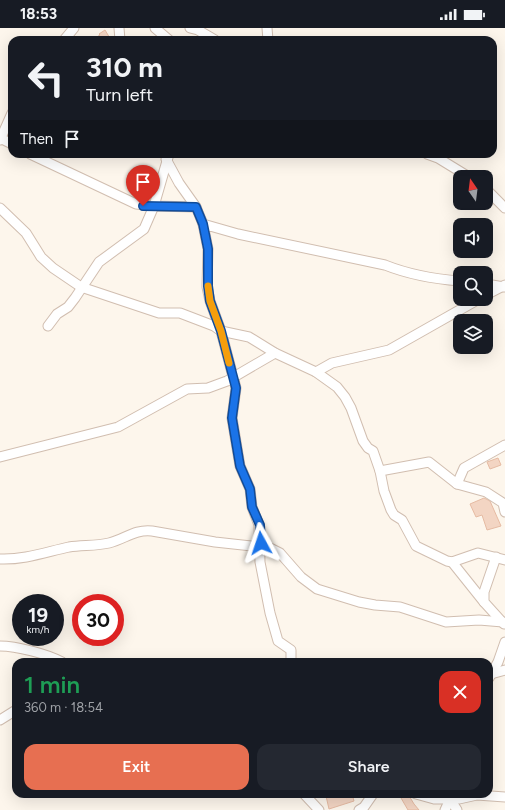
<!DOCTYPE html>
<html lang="en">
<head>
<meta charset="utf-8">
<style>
	:root { --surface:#171b24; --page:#242831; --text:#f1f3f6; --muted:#9ea1a6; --accent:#e76f51 }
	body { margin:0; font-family:Figtree,sans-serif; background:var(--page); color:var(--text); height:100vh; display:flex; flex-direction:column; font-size:15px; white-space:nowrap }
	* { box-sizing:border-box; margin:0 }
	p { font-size:13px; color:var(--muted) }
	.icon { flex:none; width:22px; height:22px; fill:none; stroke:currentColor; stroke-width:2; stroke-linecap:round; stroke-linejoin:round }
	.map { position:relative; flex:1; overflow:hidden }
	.drawer { position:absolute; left:12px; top:630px; width:481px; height:140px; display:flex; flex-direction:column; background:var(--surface); border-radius:12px; box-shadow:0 4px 16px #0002 }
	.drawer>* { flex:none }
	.banner { position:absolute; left:8px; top:8px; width:489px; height:122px; border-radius:12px; box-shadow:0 4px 16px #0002; background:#171b24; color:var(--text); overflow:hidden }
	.needle { width:26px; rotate:346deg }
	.fabs { position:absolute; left:453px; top:142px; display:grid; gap:8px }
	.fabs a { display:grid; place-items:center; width:40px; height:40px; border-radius:8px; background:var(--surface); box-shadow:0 4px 16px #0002; font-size:20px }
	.speed { position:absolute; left:12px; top:566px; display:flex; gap:8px; font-size:20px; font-weight:700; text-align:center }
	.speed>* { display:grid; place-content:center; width:52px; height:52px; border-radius:50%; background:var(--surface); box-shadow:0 4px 16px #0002; line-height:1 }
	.speed small { font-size:10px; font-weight:400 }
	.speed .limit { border:6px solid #d22; background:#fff; color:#111 }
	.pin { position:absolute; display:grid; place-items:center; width:34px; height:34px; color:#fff; margin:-41px -17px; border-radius:50% 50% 50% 0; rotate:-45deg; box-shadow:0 0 4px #0007 }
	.pin .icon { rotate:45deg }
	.me { position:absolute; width:44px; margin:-22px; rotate:355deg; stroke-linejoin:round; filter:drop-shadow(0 0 3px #0008) }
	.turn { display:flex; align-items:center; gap:14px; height:84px; padding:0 12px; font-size:18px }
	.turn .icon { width:52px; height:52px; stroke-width:2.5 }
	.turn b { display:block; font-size:28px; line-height:34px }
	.then { display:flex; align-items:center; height:38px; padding:0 12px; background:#0003; gap:8px; font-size:15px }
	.round { display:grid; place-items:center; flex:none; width:42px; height:42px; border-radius:12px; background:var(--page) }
	.summary { display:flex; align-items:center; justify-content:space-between; height:68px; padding:0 12px }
	h1 { font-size:24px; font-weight:600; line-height:30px; color:#1e9e55 }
	.primary-button { display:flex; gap:8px; margin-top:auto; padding:8px 12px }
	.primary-button a { flex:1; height:46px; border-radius:12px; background:var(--accent); color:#fff; font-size:16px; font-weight:600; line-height:46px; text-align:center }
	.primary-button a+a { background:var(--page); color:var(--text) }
	.status { display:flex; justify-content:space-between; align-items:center; height:28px; padding:0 20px; background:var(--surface); direction:ltr }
	.status svg { height:11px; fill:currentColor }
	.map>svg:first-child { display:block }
	.building { fill:#f3d5c3; stroke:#e6bba3 }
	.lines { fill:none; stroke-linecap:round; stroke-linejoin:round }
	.minor-casing { stroke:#d1beb0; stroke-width:11 }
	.minor { stroke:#fff; stroke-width:9 }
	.route-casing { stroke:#114b97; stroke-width:10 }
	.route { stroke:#1a73e8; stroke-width:7 }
	.slow { stroke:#f59e0b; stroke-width:7 }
</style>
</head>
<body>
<div class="status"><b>18:53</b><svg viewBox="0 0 49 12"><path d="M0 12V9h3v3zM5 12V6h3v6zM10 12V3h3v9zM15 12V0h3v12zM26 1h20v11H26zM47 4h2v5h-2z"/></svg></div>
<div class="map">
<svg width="505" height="782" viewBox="0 0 505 782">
	<rect width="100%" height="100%" fill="#fdf6ec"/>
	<g class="building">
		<polygon points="105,2 111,12 92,12 100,7 99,6"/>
		<polygon points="498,430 501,437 490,441 487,434"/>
		<polygon points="484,470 490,473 501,498 487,502 482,487 476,489 470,476"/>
		<polygon points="332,766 352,766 354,773 329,781 326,768"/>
		<polygon points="408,766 414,776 419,782 408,782 401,770"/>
	</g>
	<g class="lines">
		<defs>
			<g id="minor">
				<polyline points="119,0 120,12"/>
				<polyline points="155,0 169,12"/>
				<polyline points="190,0 198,2 215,12"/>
				<polyline points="267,0 268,12"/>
				<polyline points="64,12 74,0"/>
				<polyline points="0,110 12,116"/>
				<polyline points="0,112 12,85"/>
				<polyline points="30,126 136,176 154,178 196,179 203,196"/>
				<polyline points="427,126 438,130 469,149"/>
				<polyline points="166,131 179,155 196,179"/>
				<polyline points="486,161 505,180"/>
				<polyline points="0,180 26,205 41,229 53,240 81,259 159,285 180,285 214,298 221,303 249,309 275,325 316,344 337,359 345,369 351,380 363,413 368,420 373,423 380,443"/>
				<polyline points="486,256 504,259"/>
				<polyline points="486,267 505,257"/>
				<polyline points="48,298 57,286 68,279 75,270 99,234 144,201 154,178 169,126"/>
				<polyline points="316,344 332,335 389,322 479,271"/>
				<polyline points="505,417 464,440 457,456 486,464 503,475 505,484"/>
				<polyline points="0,429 118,399 187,361 208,360 227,353 275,325"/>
				<polyline points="457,456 429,434 380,443 384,463 391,482 394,487 402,492 416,518 447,533 452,534 478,525 505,532"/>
				<polyline points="496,529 484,564 484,574 504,596"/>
				<path d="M0,531C24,532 46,524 69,519C82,517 96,518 109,515C125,511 135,501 152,503L215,514L270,520L280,525L301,549L317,561L359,574L375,577L400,579L446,594L479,592L503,594"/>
				<polyline points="452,534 484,574"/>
				<path d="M0,618C16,618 48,626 62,634"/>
				<path d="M291,634V622L278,613L270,585L260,534L259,497L252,479L250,461L240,438L232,390L236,360L221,303L210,273L207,259L208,221L203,196L238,206L385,237C410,247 434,251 460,253"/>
				<polyline points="491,646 505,642"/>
				<polyline points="489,650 498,634 505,614"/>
				<polyline points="0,692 16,682"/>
				<polyline points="304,766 319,782"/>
				<polyline points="416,766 434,771 459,771 477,767 505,769"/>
				<polyline points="450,771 457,782"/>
				<polyline points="359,782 364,779 373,766"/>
				<polyline points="445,782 450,771 450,767"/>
			</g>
		</defs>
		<use href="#minor" class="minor-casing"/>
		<use href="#minor" class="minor"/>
	</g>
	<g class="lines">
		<defs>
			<polyline id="route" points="143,178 196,179 203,196 208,221 208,258 210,273 221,303 236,360 232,390 240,438 250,461 252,479 260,497 261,515"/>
		</defs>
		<use href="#route" class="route-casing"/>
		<use href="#route" class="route"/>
		<polyline class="slow" points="208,258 210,273 221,303 229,335"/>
	</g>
</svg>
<div class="fabs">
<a><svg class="needle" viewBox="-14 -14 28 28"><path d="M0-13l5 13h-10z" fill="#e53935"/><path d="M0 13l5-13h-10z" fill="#9ea1a6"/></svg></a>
<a><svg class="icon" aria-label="sound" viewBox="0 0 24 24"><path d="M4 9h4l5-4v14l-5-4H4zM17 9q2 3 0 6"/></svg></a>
<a><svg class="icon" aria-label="search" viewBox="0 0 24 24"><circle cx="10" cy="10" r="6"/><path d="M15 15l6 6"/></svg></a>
<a><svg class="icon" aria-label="layers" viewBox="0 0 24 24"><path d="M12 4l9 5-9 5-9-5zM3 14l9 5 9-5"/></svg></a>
</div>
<div class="speed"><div>19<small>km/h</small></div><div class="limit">30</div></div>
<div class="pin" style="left:143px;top:178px;background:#d93025"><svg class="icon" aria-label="arrive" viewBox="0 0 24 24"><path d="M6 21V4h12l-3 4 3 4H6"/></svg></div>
<svg class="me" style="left:261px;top:515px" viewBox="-20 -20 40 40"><path d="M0-17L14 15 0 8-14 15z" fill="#1a73e8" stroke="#fff" stroke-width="4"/></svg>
<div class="banner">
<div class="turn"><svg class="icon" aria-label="left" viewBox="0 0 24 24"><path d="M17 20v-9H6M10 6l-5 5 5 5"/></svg><div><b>310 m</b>Turn left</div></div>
<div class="then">Then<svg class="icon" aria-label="arrive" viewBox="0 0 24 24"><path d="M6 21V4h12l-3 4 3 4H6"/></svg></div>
</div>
<section class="drawer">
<div class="summary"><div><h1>1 min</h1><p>360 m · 18:54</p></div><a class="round" style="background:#d93025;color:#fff"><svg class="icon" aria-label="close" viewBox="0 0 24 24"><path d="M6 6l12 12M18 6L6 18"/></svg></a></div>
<div class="primary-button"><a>Exit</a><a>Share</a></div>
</section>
</div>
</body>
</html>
